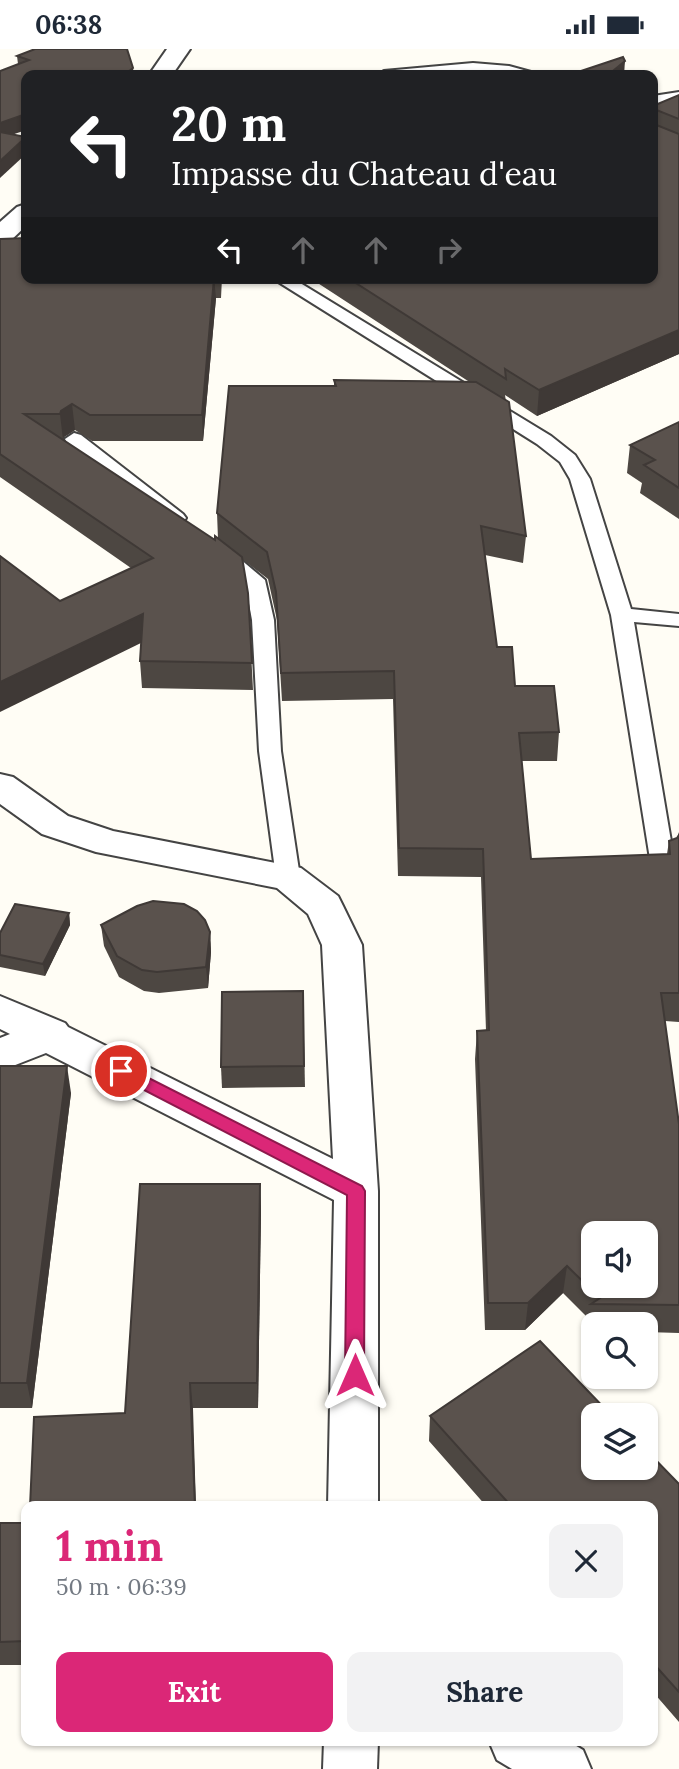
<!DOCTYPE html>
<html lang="en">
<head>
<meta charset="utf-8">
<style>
	:root { --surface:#fff; --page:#f2f2f3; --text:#1f2937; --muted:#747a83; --accent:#db2777 }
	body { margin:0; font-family:Lora,serif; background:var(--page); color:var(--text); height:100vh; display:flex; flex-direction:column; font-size:26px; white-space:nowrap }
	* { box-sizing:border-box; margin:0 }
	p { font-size:23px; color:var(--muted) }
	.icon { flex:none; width:38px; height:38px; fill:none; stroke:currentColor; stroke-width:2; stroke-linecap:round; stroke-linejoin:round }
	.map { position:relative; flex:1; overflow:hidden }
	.panel { position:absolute; left:21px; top:1452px; width:637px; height:245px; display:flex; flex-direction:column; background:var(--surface); border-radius:14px; box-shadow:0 2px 5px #0004 }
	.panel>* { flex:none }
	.guide { position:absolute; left:21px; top:21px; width:637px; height:214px; border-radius:14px; box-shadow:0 2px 5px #0004; background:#202124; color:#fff; overflow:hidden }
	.tools { position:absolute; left:581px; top:1172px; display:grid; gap:14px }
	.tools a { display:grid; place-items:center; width:77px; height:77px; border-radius:14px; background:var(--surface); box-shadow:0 2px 5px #0004; font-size:35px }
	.pin { position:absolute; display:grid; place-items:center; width:60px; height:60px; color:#fff; margin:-30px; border:4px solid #fff; border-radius:50%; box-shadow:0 2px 7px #0007 }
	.me { position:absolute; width:77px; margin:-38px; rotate:0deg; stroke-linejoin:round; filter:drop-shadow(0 0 5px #0008) }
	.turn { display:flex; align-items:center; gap:24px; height:147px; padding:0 35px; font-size:32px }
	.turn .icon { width:91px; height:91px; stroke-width:2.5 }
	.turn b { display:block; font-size:49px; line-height:60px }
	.lanes { display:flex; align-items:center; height:66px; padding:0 35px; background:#0003; justify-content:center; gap:35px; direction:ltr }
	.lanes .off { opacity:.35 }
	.round { display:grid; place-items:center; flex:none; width:74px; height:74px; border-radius:14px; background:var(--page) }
	.head { display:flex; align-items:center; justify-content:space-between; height:119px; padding:0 35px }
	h1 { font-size:42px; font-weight:700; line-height:52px; color:var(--accent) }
	.button { display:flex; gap:14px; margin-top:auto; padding:14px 35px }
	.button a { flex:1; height:80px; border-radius:14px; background:var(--accent); color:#fff; font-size:28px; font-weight:700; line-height:80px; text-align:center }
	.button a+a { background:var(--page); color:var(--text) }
	.status { display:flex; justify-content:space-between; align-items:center; height:49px; padding:0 35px; background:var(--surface); direction:ltr }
	.status svg { height:19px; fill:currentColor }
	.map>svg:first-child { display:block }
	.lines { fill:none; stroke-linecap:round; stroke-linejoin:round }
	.lane-casing { stroke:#444; stroke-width:4 }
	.street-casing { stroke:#444; stroke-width:4 }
	.lane { fill:#fff; fill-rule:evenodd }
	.street { fill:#fff; fill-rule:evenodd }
	.wall { fill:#4d4742 }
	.shaded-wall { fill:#3f3936 }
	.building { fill:#5a524d; stroke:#3f3936; stroke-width:2; fill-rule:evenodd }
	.route { fill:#db2777; stroke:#8e194d; stroke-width:2 }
</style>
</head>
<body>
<div class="status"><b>06:38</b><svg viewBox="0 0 49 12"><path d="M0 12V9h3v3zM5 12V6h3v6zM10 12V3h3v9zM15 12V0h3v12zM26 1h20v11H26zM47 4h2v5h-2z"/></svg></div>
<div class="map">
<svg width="679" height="1720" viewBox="0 0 679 1720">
	<rect width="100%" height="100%" fill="#fffdf5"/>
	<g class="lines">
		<defs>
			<g id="lane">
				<polygon points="473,14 509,17 531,23 533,26 473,23 377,26 384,22"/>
				<polygon points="679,43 679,51 653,55 653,47"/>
				<polygon points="272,229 292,229 551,387 575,406 590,430 631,560 679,565 679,577 634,573 674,810 670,816 662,818 654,816 650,810 611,566 570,430 560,413 537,395"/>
				<polygon points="74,384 81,386 183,465 186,469 183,473 169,473 67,394 65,390"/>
				<polygon points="219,496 226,498 265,531 274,571 281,702 300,828 297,834 288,836 279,834 276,828 259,702 252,571 245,533 212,506 209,502 212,498"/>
			</g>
			<g id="street">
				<polygon points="167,0 190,0 172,26 149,26"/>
				<polygon points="26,155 26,177 9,193 0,195 0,173 17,158"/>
				<polygon points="0,725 13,728 68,767 113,782 301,819 338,847 343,857 362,896 378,1142 378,1458 328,1458 334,1151 46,1004 0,1022 0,989 10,985 0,980 0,947 65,974 68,978 333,1110 322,896 308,865 277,839 96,803 42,785 0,755"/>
				<polygon points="324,1692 378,1692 377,1720 323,1720"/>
				<polygon points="489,1692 568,1692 583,1701 591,1720 512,1720 497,1711"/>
			</g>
		</defs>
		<use href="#lane" class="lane-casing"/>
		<use href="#street" class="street-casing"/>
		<use href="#lane" class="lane"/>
		<use href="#street" class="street"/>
	</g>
	<g class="wall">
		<polygon points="35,0 12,86 0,129 18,15 17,7"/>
		<polygon points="679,46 679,305 537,367 505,346 526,487 523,514 485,506 497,598 515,637 559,683 557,712 522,712 531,810 667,805 669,792 677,789 679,783 679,973 665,972 679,1075 679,1284 646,1283 646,1276 593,1276 593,1282 587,1282 589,1270 563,1244 525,1281 485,1281 475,1010 477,982 486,982 481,828 398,827 393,650 282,652 277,571 268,530 242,510 248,544 253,641 142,639 140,612 141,594 60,552 131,519 0,428 0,190 26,229 222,229 221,249 216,249 203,392 92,392 75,381 64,388 63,391 215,491 218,490 217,464 334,337 334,331 468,332 310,229 653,229 653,57"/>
		<polygon points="679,373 679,470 640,444 642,434 627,424 630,396"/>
		<polygon points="69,864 70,876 45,927 0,918 0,884"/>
		<polygon points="101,876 210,883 211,903 208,939 159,944 144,942 119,928 104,897"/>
		<polygon points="303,942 305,1038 222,1039 221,1018"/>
		<polygon points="0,1017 71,1044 32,1359 0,1359"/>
		<polygon points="260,1135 261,1161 258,1359 193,1359 125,1364"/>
		<polygon points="430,1367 679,1435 679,1673 653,1643 653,1458 487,1458 429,1392"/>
		<rect x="0" y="1474" width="26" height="142"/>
	</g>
	<g class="shaded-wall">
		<polygon points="625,12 624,26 608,26"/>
		<polygon points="133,19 134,26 124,26"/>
		<polygon points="26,65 26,81 0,90 0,74"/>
		<polygon points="26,88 26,105 0,129 0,112"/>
		<polygon points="214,229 216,249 203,392 202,366"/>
		<polygon points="679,281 679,305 537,367 539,341"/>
		<polygon points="72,355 75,381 64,388 63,391 60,365 61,362"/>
		<polygon points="143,565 145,592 0,663 0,633"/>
		<polygon points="69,864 70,876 45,927 43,915"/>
		<polygon points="210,883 211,903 208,939 206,918"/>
		<polygon points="67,1017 71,1044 32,1359 27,1334"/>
		<polygon points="260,1135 261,1161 258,1359 257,1334"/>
		<polygon points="567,1217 563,1244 525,1281 528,1254"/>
		<polygon points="190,1334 193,1359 196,1458 195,1458"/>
	</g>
	<g class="building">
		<polygon points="35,0 127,0 133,19 124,26 26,26 26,65 0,74 0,22 29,11 17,7"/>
		<polygon points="623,8 625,12 608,26 569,26"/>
		<polygon points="679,46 679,70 654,60 654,75 679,85 679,281 539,341 505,320 506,330 348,229 653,229 653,57"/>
		<polygon points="0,83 26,88 0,112"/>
		<polygon points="26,189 26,229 214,229 202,366 90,366 72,355 61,362 60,365 24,365 215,491 215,487 242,508 248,544 252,614 140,612 143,565 0,633 0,507 60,552 153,509 0,405 0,190"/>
		<path d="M334,331L476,333L509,353L526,487L481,477L497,598H512L515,637H554L559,683L519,684L531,810L670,805L669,792L677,789L679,786V944H661L679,1075V1256L591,1255L600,1249L567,1217L528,1254H488L477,982L489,981L483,800L399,799L394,622L281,624L276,543L267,503L217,464L229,337H336ZM593,1185H646V1237H593Z"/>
		<polygon points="679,373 679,439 644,416 655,411 630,396"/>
		<polygon points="153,852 184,855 197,862 205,871 210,883 206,918 157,923 142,921 117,907 101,876 137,857"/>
		<polygon points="15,855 69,864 43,915 0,906 0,884"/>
		<polygon points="303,942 304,1017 221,1018 222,943"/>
		<polygon points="0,1017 67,1017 27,1334 0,1334"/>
		<polygon points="140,1135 260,1135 257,1334 190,1334 195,1458 30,1458 34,1368 125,1364"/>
		<polygon points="540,1292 612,1367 593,1367 593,1419 646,1419 646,1401 679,1435 679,1643 653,1614 653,1458 512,1458 430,1367"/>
		<polygon points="0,1474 26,1474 26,1592 0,1593"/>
	</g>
	<polygon class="route" points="121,1015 362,1137 365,1142 364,1326 361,1332 355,1335 348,1332 345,1326 347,1146 115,1026 113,1022 115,1017"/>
</svg>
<div class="tools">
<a><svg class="icon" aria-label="sound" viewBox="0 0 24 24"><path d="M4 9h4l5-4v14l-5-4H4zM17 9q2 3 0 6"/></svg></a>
<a><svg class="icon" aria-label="search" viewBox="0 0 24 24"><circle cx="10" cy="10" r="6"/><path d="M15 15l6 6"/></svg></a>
<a><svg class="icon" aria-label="layers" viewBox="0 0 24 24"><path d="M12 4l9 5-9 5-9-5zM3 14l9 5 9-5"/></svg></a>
</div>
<div class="pin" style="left:121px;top:1022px;background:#d93025"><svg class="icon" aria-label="arrive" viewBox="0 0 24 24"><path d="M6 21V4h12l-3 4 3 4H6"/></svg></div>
<svg class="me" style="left:355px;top:1326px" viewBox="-20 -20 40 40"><path d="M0-17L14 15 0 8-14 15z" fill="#db2777" stroke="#fff" stroke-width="4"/></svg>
<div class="guide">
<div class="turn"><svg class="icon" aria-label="left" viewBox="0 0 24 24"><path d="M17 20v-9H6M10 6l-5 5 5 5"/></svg><div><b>20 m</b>Impasse du Chateau d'eau</div></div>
<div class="lanes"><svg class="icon" aria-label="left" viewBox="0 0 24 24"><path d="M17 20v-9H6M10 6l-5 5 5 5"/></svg><svg class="icon off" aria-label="ahead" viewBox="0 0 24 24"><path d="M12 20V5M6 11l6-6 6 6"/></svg><svg class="icon off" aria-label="ahead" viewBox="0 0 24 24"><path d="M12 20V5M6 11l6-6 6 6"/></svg><svg class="icon off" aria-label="right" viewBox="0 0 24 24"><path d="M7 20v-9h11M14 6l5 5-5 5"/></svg></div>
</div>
<section class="panel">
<div class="head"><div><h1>1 min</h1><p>50 m · 06:39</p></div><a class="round"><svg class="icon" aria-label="close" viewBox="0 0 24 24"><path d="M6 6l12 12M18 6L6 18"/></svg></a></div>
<div class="button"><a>Exit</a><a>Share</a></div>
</section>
</div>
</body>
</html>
